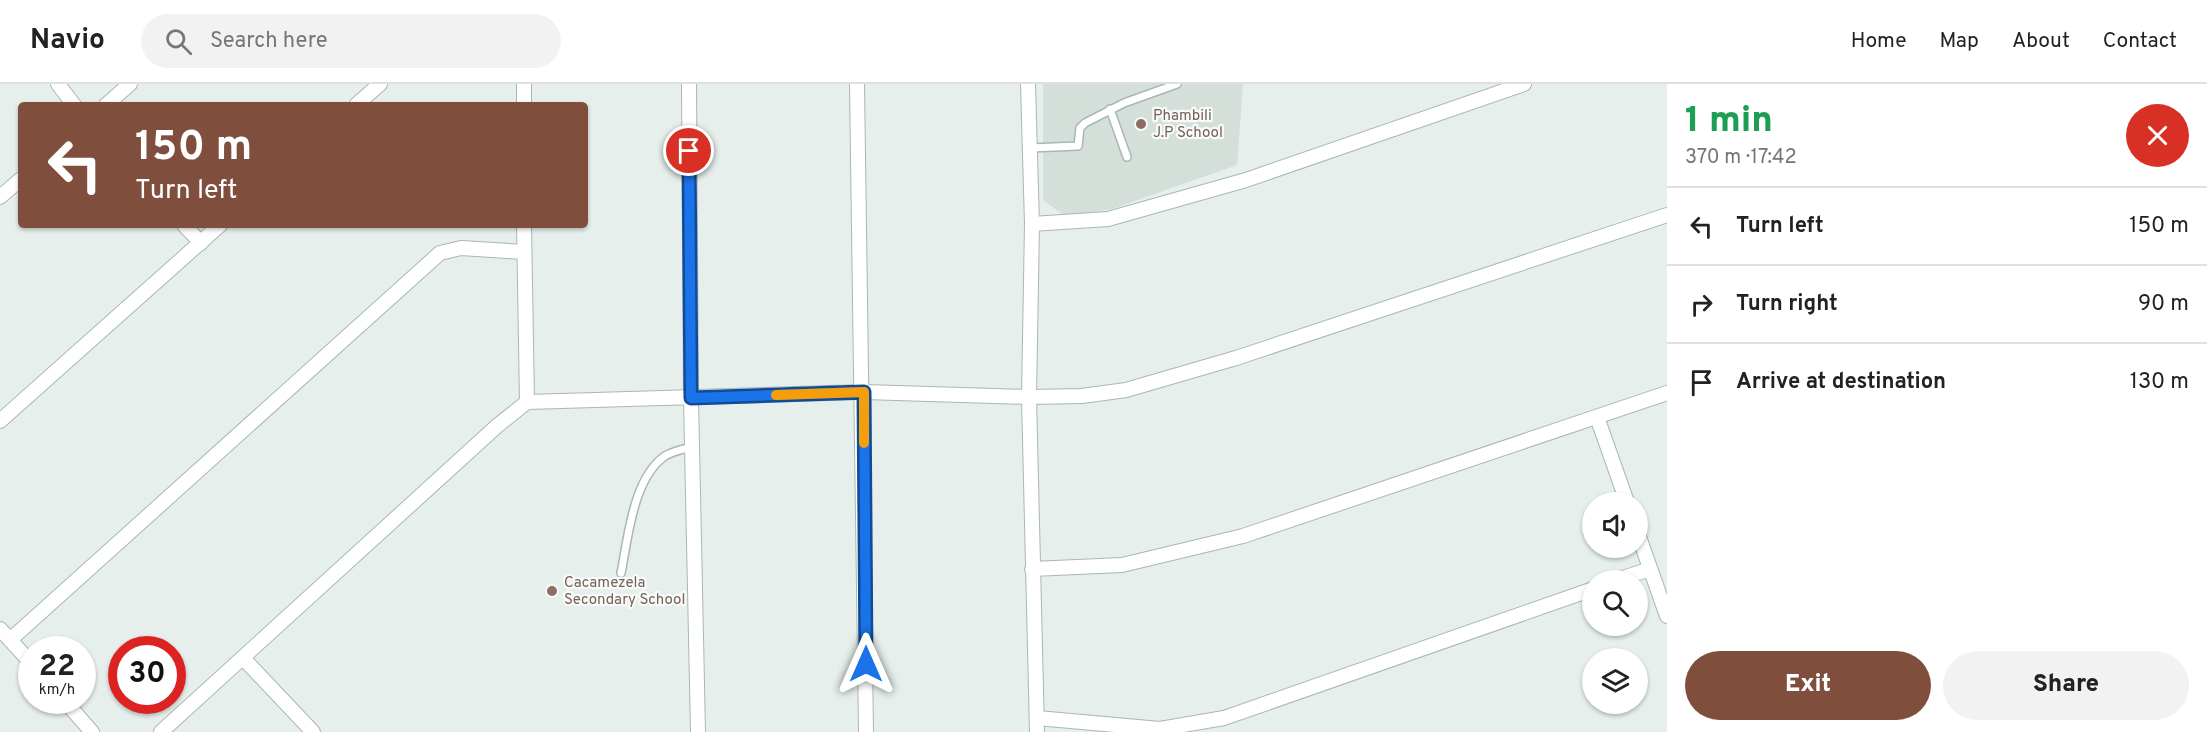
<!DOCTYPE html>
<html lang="en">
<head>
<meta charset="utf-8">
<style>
	:root { --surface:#fff; --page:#f2f2f2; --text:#222; --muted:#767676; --line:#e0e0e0; --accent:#804e3d }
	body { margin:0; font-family:Overpass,sans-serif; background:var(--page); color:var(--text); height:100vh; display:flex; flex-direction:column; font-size:22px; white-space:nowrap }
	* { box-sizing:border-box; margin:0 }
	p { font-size:20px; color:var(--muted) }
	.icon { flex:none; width:33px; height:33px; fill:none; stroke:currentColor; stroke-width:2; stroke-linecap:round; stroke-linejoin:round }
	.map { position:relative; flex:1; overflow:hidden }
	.drawer { display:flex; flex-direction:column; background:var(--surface); width:540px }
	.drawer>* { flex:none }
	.banner { position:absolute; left:18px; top:18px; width:570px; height:126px; border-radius:6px; box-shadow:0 2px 4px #0004; background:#804e3d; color:#fff; overflow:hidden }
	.buttons { position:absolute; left:1582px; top:408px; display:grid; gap:12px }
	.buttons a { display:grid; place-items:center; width:66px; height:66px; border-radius:50%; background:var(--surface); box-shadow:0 2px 4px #0004; font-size:30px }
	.speed { position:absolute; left:18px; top:552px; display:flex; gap:12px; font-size:30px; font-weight:700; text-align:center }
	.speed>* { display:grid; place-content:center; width:78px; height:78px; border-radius:50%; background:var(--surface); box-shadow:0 2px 4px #0004; line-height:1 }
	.speed small { font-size:15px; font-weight:400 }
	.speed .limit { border:9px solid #d22; background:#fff; color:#111 }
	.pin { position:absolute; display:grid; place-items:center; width:51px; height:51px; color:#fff; margin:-26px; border:3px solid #fff; border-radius:50%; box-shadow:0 2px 6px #0007 }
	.me { position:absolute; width:66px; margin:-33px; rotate:0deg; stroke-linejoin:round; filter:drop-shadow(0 0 4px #0008) }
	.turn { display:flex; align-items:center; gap:21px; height:126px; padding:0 18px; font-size:27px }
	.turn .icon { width:78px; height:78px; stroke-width:2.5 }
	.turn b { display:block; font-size:42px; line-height:51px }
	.round { display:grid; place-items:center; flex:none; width:63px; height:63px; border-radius:32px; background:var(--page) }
	.summary { display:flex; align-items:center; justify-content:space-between; height:102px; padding:0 18px }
	h1 { font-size:36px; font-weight:800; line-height:45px; color:#1e9e55 }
	.cta { display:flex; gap:12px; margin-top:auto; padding:12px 18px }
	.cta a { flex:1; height:69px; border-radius:36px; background:var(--accent); color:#fff; font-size:24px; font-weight:800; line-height:69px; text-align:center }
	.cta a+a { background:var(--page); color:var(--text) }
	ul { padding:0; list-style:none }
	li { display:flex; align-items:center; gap:18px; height:78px; padding:0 18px; border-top:2px solid var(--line) }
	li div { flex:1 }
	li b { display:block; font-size:22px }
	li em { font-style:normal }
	header { display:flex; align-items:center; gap:36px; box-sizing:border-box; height:84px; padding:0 30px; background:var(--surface); border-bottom:2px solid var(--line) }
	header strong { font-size:28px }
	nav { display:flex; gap:33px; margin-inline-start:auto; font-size:21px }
	.search { width:420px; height:54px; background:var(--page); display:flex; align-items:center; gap:15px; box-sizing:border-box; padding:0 21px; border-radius:33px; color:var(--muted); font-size:22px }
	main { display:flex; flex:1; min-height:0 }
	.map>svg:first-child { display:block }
	.built { fill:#d4dfda }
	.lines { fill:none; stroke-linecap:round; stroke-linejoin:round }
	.lane-casing { stroke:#a8b8b2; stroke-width:10 }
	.street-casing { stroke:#a8b8b2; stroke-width:16 }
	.lane { stroke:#fff; stroke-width:7 }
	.street { stroke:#fff; stroke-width:14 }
	.route-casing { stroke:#114b97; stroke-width:15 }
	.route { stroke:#1a73e8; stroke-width:10 }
	.slow { stroke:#f59e0b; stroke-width:10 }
	.education-dot { fill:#8d6e63; stroke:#f7fbf9; stroke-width:2 }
	.labels { text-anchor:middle; stroke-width:4.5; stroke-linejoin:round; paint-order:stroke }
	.education-label { font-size:15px; fill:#785e54; stroke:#f7fbf9; text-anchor:start }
</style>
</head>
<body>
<header>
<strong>Navio</strong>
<div class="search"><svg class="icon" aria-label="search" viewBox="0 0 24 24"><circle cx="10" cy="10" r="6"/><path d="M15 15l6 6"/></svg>Search here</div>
<nav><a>Home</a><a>Map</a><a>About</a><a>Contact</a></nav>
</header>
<main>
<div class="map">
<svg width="1667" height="648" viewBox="0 0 1667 648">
	<rect width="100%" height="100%" fill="#e6efeb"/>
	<polygon class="built" points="1043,0 1243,0 1237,81 1112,125 1066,133 1043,116"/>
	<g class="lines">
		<defs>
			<g id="lane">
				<polyline points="1110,25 1127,73"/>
				<polyline points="1030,64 1078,62 1080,44 1085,39 1124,19 1177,0"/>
				<path d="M621,489C628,454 633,394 665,372C673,367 683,365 692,363"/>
			</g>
			<g id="street">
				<polyline points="58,0 74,21"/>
				<polyline points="689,0 691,314 698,648"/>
				<polyline points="857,0 866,648"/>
				<polyline points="1028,0 1032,140 1029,313 1037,648"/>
				<polyline points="106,21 130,0"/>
				<polyline points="356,21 380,0"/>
				<polyline points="524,21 524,0"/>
				<polyline points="0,113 21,95"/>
				<polyline points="1032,140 1108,135 1246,96 1524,0"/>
				<polyline points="184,141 201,159"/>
				<polyline points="524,141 527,318"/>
				<polyline points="1597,333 1627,418"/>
				<polyline points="0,337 220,141"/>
				<polyline points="1638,450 1667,532"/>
				<polyline points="1032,485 1122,481 1243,452 1667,309"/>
				<polyline points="1617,496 1650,485"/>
				<polyline points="0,545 32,580"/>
				<polyline points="10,556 440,169 461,164 524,168"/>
				<polyline points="243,574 313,648"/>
				<polyline points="64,616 92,648"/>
				<polyline points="1037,634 1160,645 1224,634 1593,505"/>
				<polyline points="161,648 497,342 527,318 864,308 1029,313 1082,312 1126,306 1236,274 1667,131"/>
			</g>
		</defs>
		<use href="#lane" class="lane-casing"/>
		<use href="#street" class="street-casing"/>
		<use href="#lane" class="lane"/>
		<use href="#street" class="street"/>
	</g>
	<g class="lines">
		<defs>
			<polyline id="route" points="689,67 691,314 864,308 866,580"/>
		</defs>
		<use href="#route" class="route-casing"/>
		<use href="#route" class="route"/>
		<polyline class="slow" points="776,311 864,308 864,359"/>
	</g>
	<g class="education-dot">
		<circle cx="1141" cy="40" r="6"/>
		<circle cx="552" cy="507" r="6"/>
	</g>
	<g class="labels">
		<g class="education-label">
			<text x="1153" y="36">Phambili<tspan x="1153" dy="17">J.P School</tspan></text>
			<text x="564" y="503">Cacamezela<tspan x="564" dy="17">Secondary School</tspan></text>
		</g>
	</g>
</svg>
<div class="buttons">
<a><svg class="icon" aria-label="sound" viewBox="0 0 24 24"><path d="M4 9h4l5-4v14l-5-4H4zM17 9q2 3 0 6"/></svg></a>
<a><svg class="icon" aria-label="search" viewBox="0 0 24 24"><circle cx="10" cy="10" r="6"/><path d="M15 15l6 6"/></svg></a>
<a><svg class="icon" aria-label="layers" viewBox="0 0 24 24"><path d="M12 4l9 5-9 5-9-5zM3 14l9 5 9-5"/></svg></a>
</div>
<div class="speed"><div>22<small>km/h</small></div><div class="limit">30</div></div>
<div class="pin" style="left:689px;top:67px;background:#d93025"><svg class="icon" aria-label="arrive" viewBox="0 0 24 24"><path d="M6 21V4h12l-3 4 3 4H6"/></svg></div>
<svg class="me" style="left:866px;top:580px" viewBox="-20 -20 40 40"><path d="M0-17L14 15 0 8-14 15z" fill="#1a73e8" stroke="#fff" stroke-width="4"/></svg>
<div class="banner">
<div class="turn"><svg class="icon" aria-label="left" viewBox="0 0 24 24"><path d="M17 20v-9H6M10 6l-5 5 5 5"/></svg><div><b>150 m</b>Turn left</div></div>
</div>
</div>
<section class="drawer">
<div class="summary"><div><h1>1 min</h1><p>370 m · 17:42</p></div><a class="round" style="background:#d93025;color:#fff"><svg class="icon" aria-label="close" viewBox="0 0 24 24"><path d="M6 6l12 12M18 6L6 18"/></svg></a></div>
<ul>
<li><svg class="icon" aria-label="left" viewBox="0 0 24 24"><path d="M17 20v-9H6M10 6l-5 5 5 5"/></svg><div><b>Turn left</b></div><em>150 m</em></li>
<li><svg class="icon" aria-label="right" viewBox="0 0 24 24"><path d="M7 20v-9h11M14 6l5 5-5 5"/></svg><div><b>Turn right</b></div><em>90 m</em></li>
<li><svg class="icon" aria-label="arrive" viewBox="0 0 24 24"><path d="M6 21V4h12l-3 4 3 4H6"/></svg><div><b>Arrive at destination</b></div><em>130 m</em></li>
</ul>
<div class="cta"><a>Exit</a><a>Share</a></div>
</section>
</main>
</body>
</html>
